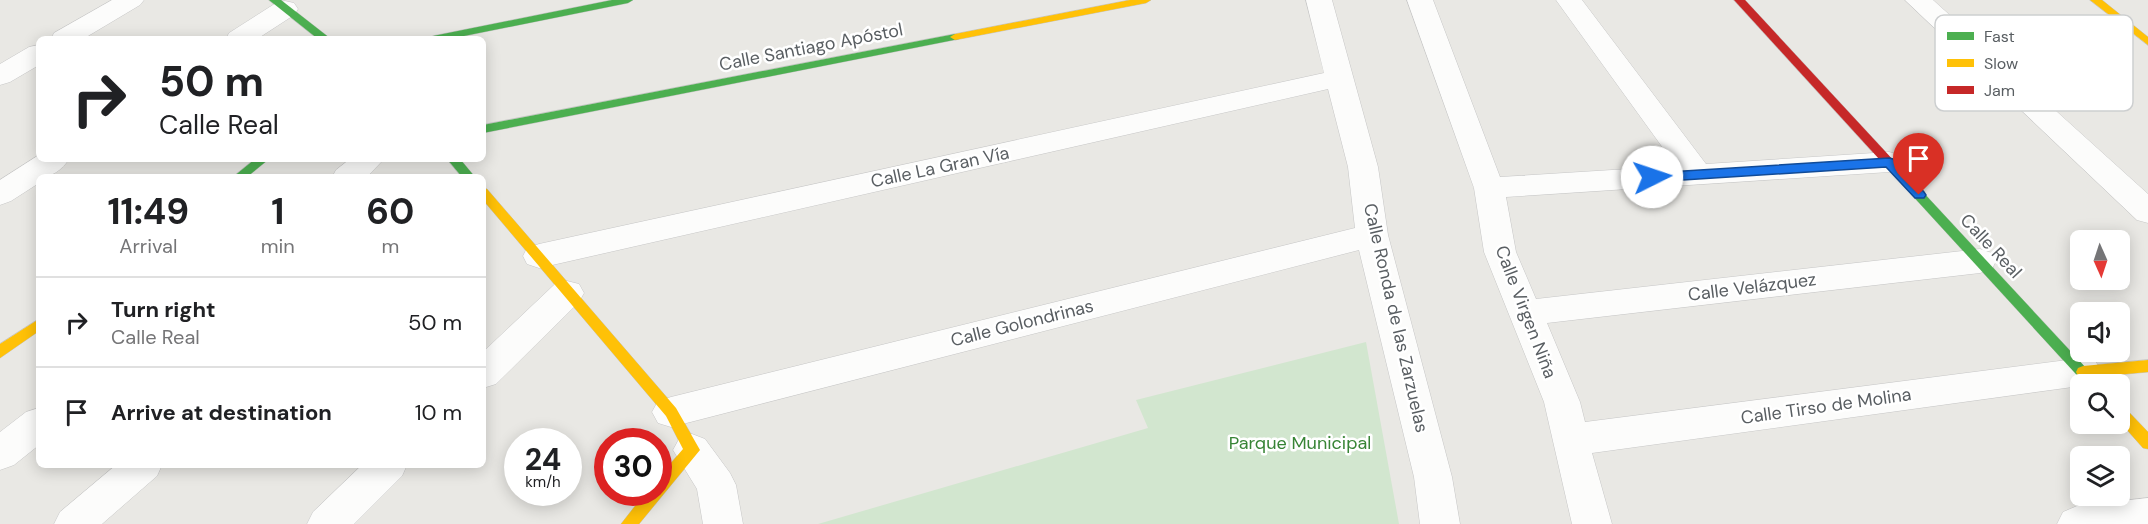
<!DOCTYPE html>
<html lang="en">
<head>
<meta charset="utf-8">
<style>
	:root { --surface:#fff; --page:#f2f2f2; --text:#202124; --muted:#757577; --line:#e0e0e0 }
	body { margin:0; font-family:"DM Sans",sans-serif; background:var(--page); color:var(--text); height:100vh; display:flex; flex-direction:column; font-size:22px; white-space:nowrap }
	* { box-sizing:border-box; margin:0 }
	p { font-size:20px; color:var(--muted) }
	.icon { flex:none; width:33px; height:33px; fill:none; stroke:currentColor; stroke-width:2; stroke-linecap:round; stroke-linejoin:round }
	.map { position:relative; flex:1; overflow:hidden }
	.drawer { position:absolute; left:36px; top:174px; width:450px; height:294px; display:flex; flex-direction:column; background:var(--surface); border-radius:9px; box-shadow:0 3px 15px #0003 }
	.drawer>* { flex:none }
	.guide { position:absolute; left:36px; top:36px; width:450px; height:126px; border-radius:9px; box-shadow:0 3px 15px #0003; background:#fff; color:var(--text); overflow:hidden }
	.needle { width:39px; rotate:177deg }
	.controls { position:absolute; left:2070px; top:230px; display:grid; gap:12px }
	.controls a { display:grid; place-items:center; width:60px; height:60px; border-radius:9px; background:var(--surface); box-shadow:0 3px 15px #0003; font-size:30px }
	.speed { position:absolute; left:504px; top:428px; display:flex; gap:12px; font-size:30px; font-weight:700; text-align:center }
	.speed>* { display:grid; place-content:center; width:78px; height:78px; border-radius:50%; background:var(--surface); box-shadow:0 3px 15px #0003; line-height:1 }
	.speed small { font-size:15px; font-weight:400 }
	.speed .limit { border:9px solid #d22; background:#fff; color:#111 }
	.pin { position:absolute; display:grid; place-items:center; width:51px; height:51px; color:#fff; margin:-62px -26px; border-radius:50% 50% 50% 0; rotate:-45deg; box-shadow:0 0 6px #0007 }
	.pin .icon { rotate:45deg }
	.me { position:absolute; width:66px; margin:-33px; rotate:86deg; stroke-linejoin:round; filter:drop-shadow(0 0 4px #0008) }
	.turn { display:flex; align-items:center; gap:21px; height:126px; padding:0 24px; font-size:27px }
	.turn .icon { width:78px; height:78px; stroke-width:2.5 }
	.turn b { display:block; font-size:42px; line-height:51px }
	.eta { display:flex; justify-content:space-evenly; align-items:center; height:102px; text-align:center }
	.eta b { font-size:36px; font-weight:700; line-height:42px }
	ul { padding:0; list-style:none }
	li { display:flex; align-items:center; gap:18px; height:90px; padding:0 24px; border-top:2px solid var(--line) }
	li div { flex:1 }
	li b { display:block; font-size:22px }
	li em { font-style:normal }
	.map>svg:first-child { display:block }
	.green { fill:#d2e6cf }
	.lines { fill:none; stroke-linecap:round; stroke-linejoin:round }
	.street-casing { stroke:#c6c6c6; stroke-width:1 }
	.fast-casing { stroke:#c5c5c4; stroke-width:1 }
	.slow-casing { stroke:#c5c5c4; stroke-width:1 }
	.jam-casing { stroke:#c5c5c4; stroke-width:1 }
	.street { fill:#fcfcfb; fill-rule:evenodd }
	.fast { fill:#4caf50; fill-rule:evenodd }
	.slow { fill:#ffc107; fill-rule:evenodd }
	.jam { fill:#c62828; fill-rule:evenodd }
	.route { fill:#1a73e8; stroke:#114b97; stroke-width:1.5 }
	.labels { text-anchor:middle; stroke-width:5; stroke-linejoin:round; paint-order:stroke }
	.street-label { font-size:18px; fill:#595e62; stroke:#fff }
	.park-label { font-size:18px; fill:#378435; stroke:#fff }
	.key { fill:#fff; stroke:#cdcfd0; stroke-width:1.5 }
	.key-label { font-size:16px; fill:#595e62 }
</style>
</head>
<body>
<div class="map">
<svg width="2148" height="524" viewBox="0 0 2148 524">
	<rect width="100%" height="100%" fill="#e9e8e4"/>
	<polygon class="green" points="1366,342 1399,524 818,524 1148,428 1136,400"/>
	<g class="lines">
		<defs>
			<g id="street">
				<polygon points="112,0 144,0 140,5 83,39 51,39 54,33"/>
				<polygon points="1306,0 1332,0 1378,167 1388,235 1452,477 1460,524 1420,524 1414,477 1359,250 671,427 658,423 652,412 658,401 671,397 1355,228 1348,167 1328,89 539,268 527,264 523,256 527,248 539,244 1324,73"/>
				<polygon points="1407,0 1433,0 1500,177 1676,166 1556,0 1582,0 1706,164 1889,152 1900,155 1904,162 1900,169 1889,172 1506,197 1516,252 1536,299 1980,249 1992,253 1996,261 1992,269 1980,273 1547,323 1580,402 1585,422 2083,358 2096,362 2101,372 2096,382 2080,384 2080,386 1592,453 1612,524 1572,524 1544,402 1484,252 1474,188"/>
				<polygon points="1905,0 1933,0 2148,194 2148,223 2137,220"/>
				<polygon points="285,1 294,3 298,9 294,15 257,39 226,39 229,33 276,3"/>
				<polygon points="39,45 39,65 10,82 0,85 0,64 29,47"/>
				<path d="M39,155V159H69C62,170 52,177 39,177V183L11,201L0,205V180Z"/>
				<polygon points="350,159 384,159 367,177 332,177 336,170"/>
				<polygon points="567,281 579,284 584,293 579,302 496,384 483,388 483,352 555,284"/>
				<polygon points="39,408 39,445 14,465 0,470 0,432 26,412"/>
				<polygon points="692,434 705,439 730,473 736,485 743,524 703,524 697,489 673,450 679,439"/>
				<polygon points="116,465 162,465 157,476 102,524 54,524 60,512"/>
				<polygon points="362,465 407,465 402,476 354,524 307,524 313,512"/>
				<polygon points="2148,498 2148,524 2057,524 2063,512 2077,506"/>
			</g>
			<g id="fast">
				<polygon points="269,0 281,0 331,39 318,39"/>
				<polygon points="612,0 633,0 628,3 449,39 427,39 433,36"/>
				<polygon points="955,34 960,37 959,39 483,133 483,125"/>
				<polygon points="255,159 269,159 247,177 233,177"/>
				<polygon points="447,159 460,159 475,177 462,177"/>
				<polygon points="1904,175 1908,176 2101,384 2085,384 1900,182 1898,179"/>
			</g>
			<g id="slow">
				<polygon points="1130,0 1151,0 1146,3 955,40 950,37 955,34"/>
				<polygon points="2090,0 2102,0 2148,37 2148,45"/>
				<polygon points="483,188 487,189 676,408 700,450 639,524 621,524 646,492 658,492 658,478 683,449 666,416 483,200"/>
				<polygon points="39,319 39,331 0,358 0,344"/>
				<polygon points="2148,360 2148,372 2083,378 2078,376 2076,372 2078,368 2083,366"/>
				<polygon points="2120,406 2125,408 2148,432 2148,449 2143,448 2120,422"/>
			</g>
			<polygon id="jam" points="1734,0 1745,0 1908,176 1910,179 1908,182 1900,182"/>
		</defs>
		<use href="#street" class="street-casing"/>
		<use href="#fast" class="fast-casing"/>
		<use href="#slow" class="slow-casing"/>
		<use href="#jam" class="jam-casing"/>
		<use href="#street" class="street"/>
		<use href="#fast" class="fast"/>
		<use href="#slow" class="slow"/>
		<use href="#jam" class="jam"/>
	</g>
	<polygon class="route" points="1889,158 1893,159 1924,192 1926,195 1924,198 1915,198 1886,167 1652,182 1645,177 1652,173"/>
	<g class="labels">
		<g class="street-label">
			<text transform="translate(811 47) rotate(-11)" y="6">Calle Santiago Apóstol</text>
			<text transform="translate(940 167) rotate(-12)" y="6">Calle La Gran Vía</text>
			<text transform="translate(1991 246) rotate(47)" y="6">Calle Real</text>
			<text transform="translate(1752 287) rotate(-7)" y="6">Calle Velázquez</text>
			<text transform="translate(1526 312) rotate(69)" y="6">Calle Virgen Niña</text>
			<text transform="translate(1396 318) rotate(77)" y="6">Calle Ronda de las Zarzuelas</text>
			<text transform="translate(1022 323) rotate(-14)" y="6">Calle Golondrinas</text>
			<text transform="translate(1826 406) rotate(-8)" y="6">Calle Tirso de Molina</text>
		</g>
		<g class="park-label">
			<text x="1300" y="449">Parque Municipal</text>
		</g>
	</g>
	<rect x="1935" y="15" width="198" height="96" rx="9" class="key"/>
	<rect x="1947" y="32" width="27" height="8" fill="#4caf50"/>
	<rect x="1947" y="59" width="27" height="8" fill="#ffc107"/>
	<rect x="1947" y="86" width="27" height="8" fill="#c62828"/>
	<g class="key-label">
		<text x="1984" y="42">Fast</text>
		<text x="1984" y="69">Slow</text>
		<text x="1984" y="96">Jam</text>
	</g>
</svg>
<div class="controls">
<a><svg class="needle" viewBox="-14 -14 28 28"><path d="M0-13l5 13h-10z" fill="#e53935"/><path d="M0 13l5-13h-10z" fill="#757577"/></svg></a>
<a><svg class="icon" aria-label="sound" viewBox="0 0 24 24"><path d="M4 9h4l5-4v14l-5-4H4zM17 9q2 3 0 6"/></svg></a>
<a><svg class="icon" aria-label="search" viewBox="0 0 24 24"><circle cx="10" cy="10" r="6"/><path d="M15 15l6 6"/></svg></a>
<a><svg class="icon" aria-label="layers" viewBox="0 0 24 24"><path d="M12 4l9 5-9 5-9-5zM3 14l9 5 9-5"/></svg></a>
</div>
<div class="speed"><div>24<small>km/h</small></div><div class="limit">30</div></div>
<div class="pin" style="left:1919px;top:195px;background:#d93025"><svg class="icon" aria-label="arrive" viewBox="0 0 24 24"><path d="M6 21V4h12l-3 4 3 4H6"/></svg></div>
<svg class="me" style="left:1652px;top:177px" viewBox="-20 -20 40 40"><circle r="19" fill="#fff"/><path d="M0-13L10 11 0 6-10 11z" fill="#1a73e8"/></svg>
<div class="guide">
<div class="turn"><svg class="icon" aria-label="right" viewBox="0 0 24 24"><path d="M7 20v-9h11M14 6l5 5-5 5"/></svg><div><b>50 m</b>Calle Real</div></div>
</div>
<section class="drawer">
<div class="eta">
<div><b>11:49</b><p>Arrival</p></div>
<div><b>1</b><p>min</p></div>
<div><b>60</b><p>m</p></div>
</div>
<ul>
<li><svg class="icon" aria-label="right" viewBox="0 0 24 24"><path d="M7 20v-9h11M14 6l5 5-5 5"/></svg><div><b>Turn right</b><p>Calle Real</p></div><em>50 m</em></li>
<li><svg class="icon" aria-label="arrive" viewBox="0 0 24 24"><path d="M6 21V4h12l-3 4 3 4H6"/></svg><div><b>Arrive at destination</b></div><em>10 m</em></li>
</ul>
</section>
</div>
</body>
</html>
